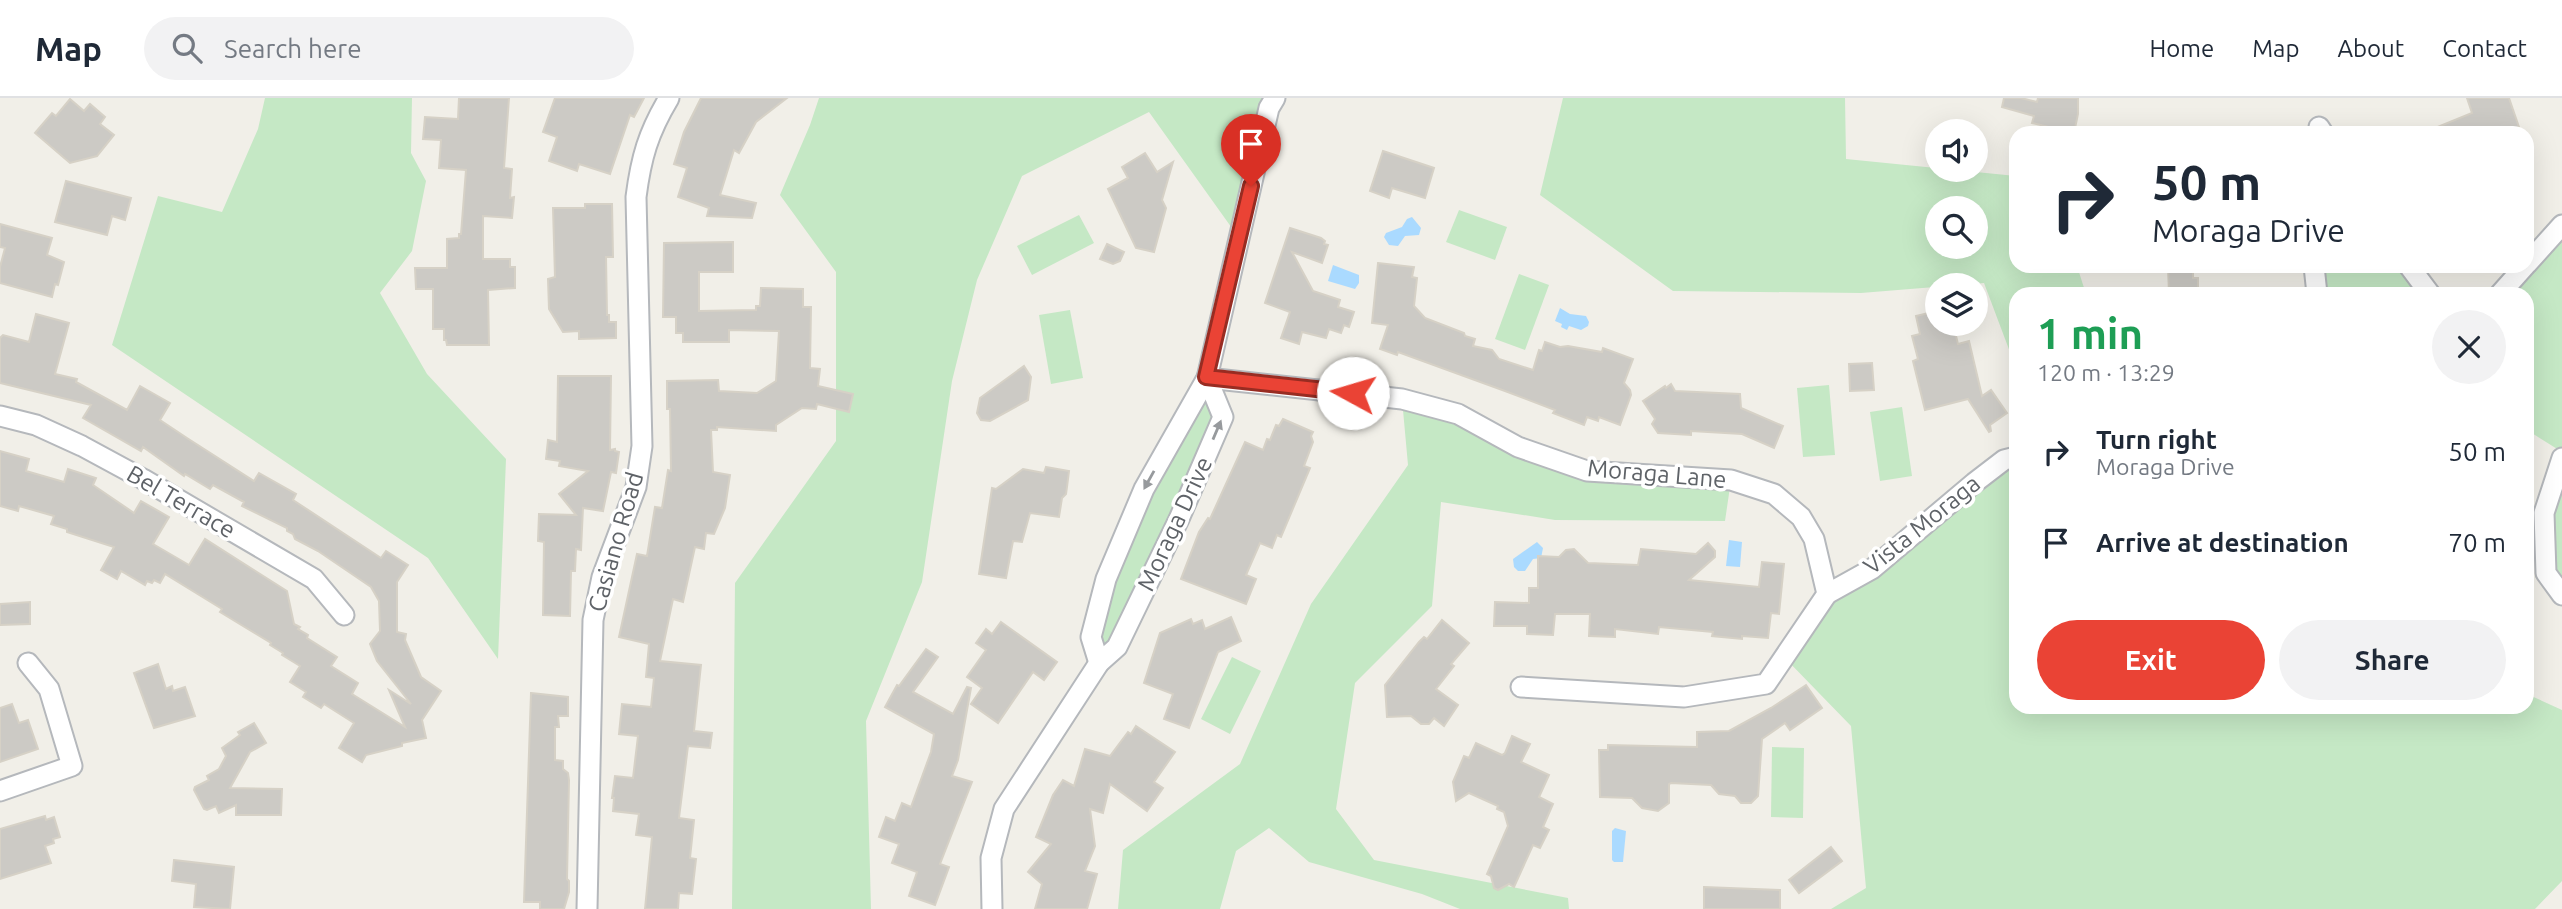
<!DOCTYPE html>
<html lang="en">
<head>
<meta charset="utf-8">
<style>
	:root { --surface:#fff; --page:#f2f2f3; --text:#1f2937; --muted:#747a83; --line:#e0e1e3; --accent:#ea4335 }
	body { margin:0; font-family:Ubuntu,sans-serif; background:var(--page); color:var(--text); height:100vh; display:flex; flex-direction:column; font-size:26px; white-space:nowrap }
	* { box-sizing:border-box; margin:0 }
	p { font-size:23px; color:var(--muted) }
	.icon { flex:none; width:38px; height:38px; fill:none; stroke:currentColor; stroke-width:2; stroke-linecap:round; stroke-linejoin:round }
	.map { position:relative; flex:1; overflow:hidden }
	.details { position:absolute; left:2009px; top:189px; width:525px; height:427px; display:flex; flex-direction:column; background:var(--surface); border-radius:21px; box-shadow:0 7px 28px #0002 }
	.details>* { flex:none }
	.top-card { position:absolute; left:2009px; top:28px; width:525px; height:147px; border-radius:21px; box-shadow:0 7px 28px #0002; background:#fff; color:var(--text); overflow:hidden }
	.tools { position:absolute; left:1925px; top:21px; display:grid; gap:14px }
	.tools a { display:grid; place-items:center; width:63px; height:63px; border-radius:50%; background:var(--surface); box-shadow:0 7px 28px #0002; font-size:35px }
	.pin { position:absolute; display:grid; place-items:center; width:60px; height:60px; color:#fff; margin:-72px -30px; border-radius:50% 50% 50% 0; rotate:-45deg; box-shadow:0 0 7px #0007 }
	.pin .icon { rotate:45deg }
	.me { position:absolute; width:77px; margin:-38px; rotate:276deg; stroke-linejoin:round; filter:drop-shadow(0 0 5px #0008) }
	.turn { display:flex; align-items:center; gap:24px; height:147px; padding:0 28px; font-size:32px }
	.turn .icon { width:91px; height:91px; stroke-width:2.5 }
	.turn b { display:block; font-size:49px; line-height:60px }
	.round { display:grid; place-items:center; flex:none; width:74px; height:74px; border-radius:37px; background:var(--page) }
	.headline { display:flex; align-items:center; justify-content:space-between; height:119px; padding:0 28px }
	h1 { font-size:42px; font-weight:600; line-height:52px; color:#1e9e55 }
	.action { display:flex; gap:14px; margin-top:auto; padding:14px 28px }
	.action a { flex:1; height:80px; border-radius:42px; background:var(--accent); color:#fff; font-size:28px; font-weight:600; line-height:80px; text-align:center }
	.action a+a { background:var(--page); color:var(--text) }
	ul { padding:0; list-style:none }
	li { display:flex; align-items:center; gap:21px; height:91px; padding:0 28px }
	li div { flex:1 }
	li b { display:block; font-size:26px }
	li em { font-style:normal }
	header { display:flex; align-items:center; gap:42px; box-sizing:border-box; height:98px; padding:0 35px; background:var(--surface); border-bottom:2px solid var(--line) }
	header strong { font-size:33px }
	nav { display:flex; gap:38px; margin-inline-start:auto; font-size:24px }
	.search { width:490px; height:63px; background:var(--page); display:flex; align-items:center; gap:18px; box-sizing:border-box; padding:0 24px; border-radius:38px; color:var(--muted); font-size:26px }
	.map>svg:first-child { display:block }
	.green { fill:#c5e8c5; fill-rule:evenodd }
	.water { fill:#aadaff }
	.building { fill:#cccac5; stroke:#d6d1c6; stroke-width:2 }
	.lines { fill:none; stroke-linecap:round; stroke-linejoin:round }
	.minor-casing { stroke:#b5b8bc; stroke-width:23 }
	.minor { stroke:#fff; stroke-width:19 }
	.oneway { fill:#979a9d }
	.route-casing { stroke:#982c22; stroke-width:18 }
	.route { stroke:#ea4335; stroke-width:12 }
	.labels { text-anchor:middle; stroke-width:7; stroke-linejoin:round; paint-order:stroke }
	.street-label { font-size:24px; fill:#5f6368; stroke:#fff }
</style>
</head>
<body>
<header>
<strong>Map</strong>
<div class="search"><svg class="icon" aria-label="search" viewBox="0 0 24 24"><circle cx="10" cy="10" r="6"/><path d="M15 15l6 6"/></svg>Search here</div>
<nav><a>Home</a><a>Map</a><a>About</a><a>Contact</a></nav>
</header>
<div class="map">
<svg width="2562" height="811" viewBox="0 0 2562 811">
	<rect width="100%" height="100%" fill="#f1efe8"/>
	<g class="green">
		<polygon points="265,0 412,0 411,55 426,83 412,153 380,195 427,276 506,361 498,561 428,460 112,247 158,98 222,114 258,31"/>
		<polygon points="819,0 1276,0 1239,140 1149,14 1022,78 977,182 952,283 922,484 866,623 871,811 732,811 735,485 836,343 836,174 780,97 810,27"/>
		<path d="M1563,0H1845L1846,61L2016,78V168H2077L2086,196H2016V270L1984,185L1861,195L1673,193L1540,97ZM1937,110H1976V149H1937Z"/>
		<polygon points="1459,112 1507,129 1495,162 1446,144"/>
		<polygon points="1079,117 1094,145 1032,177 1017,148"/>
		<polygon points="2562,127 2562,354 2527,332 2527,196 2500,196"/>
		<polygon points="2314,168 2409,168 2430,196 2317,196"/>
		<polygon points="1519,176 1549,187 1525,252 1495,241"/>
		<polygon points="1070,212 1083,280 1051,286 1039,217"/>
		<polygon points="1207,280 1223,319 1099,565 1091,539 1106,481"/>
		<polygon points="1829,287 1835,357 1803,359 1797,290"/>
		<polygon points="1402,301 1587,373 1731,382 1725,423 1555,422 1441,404 1432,508 1355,585 1336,711 1374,762 1568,800 1569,811 1460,811 1422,796 1309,764 1269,730 1236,753 1220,811 1118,811 1123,752 1240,666 1311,506 1408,367"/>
		<polygon points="1902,309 1912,378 1880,383 1870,314"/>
		<polygon points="2016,359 2016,609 2527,609 2527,596 2562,612 2562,783 2535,811 1831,811 1866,790 1851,628 1784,559 1827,496"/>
		<polygon points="2562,360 2562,497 2546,475 2544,415"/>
		<polygon points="1232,559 1261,573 1230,636 1201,621"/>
		<polygon points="1772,649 1804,650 1803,720 1771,719"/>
	</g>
	<g class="water">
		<polygon points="1412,119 1421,130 1419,137 1405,138 1398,148 1389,147 1384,139 1386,135 1402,129 1407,121"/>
		<polygon points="1333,167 1359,177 1359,185 1355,191 1328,183"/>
		<polygon points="1560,210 1570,216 1586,218 1589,224 1588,228 1581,232 1569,228 1567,232 1561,229 1562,226 1555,223"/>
		<polygon points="1729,442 1742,444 1740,469 1726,468"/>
		<polygon points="1537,444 1543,450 1541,460 1533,461 1525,473 1518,473 1514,469 1513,461"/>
		<polygon points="1615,730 1626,733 1623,764 1614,764 1612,762 1612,733"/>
	</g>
	<g class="building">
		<polygon points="459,0 509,0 504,70 512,71 510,100 514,99 512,120 483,118 483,161 510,161 510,169 515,169 515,190 488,192 489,247 447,247 446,242 444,242 444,231 433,231 433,191 416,191 415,170 447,170 447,141 459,140 459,136 461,136 466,72 439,70 441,42 423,41 425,19 458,21"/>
		<polygon points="555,0 644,0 634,19 630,17 610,76 579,66 577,73 549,63 557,39 543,34"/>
		<polygon points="701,0 787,0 756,24 739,55 734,52 720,97 756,105 752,120 707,118 709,110 678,99 687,70 674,66 684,34"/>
		<polygon points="2004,0 2021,0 2037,4 2038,0 2078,0 2078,16 2074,35 2032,25 2034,18 2002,9"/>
		<polygon points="2467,0 2509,0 2521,35 2423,35 2472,15"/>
		<polygon points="70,1 84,13 90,6 105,19 100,26 114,37 97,58 70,65 35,35 52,15 56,18"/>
		<polygon points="1383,53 1434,70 1425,100 1392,90 1389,100 1370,93"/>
		<polygon points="1145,55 1157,74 1173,64 1162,102 1166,110 1154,154 1136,150 1108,91 1128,80 1122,69"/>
		<polygon points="66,83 131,100 125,122 112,118 107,137 55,124"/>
		<polygon points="585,106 612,106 613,159 606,159 607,217 609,217 609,224 616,224 616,240 579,241 579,233 563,234 549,211 548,181 555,179 553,110 585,110"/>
		<polygon points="0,126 52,140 47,157 64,164 58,187 55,186 52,199 0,185 0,169 5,150 0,149"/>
		<polygon points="1290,130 1321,140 1325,143 1324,146 1328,147 1322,165 1292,154 1313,193 1340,202 1338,209 1354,214 1349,229 1344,227 1341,235 1329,231 1326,240 1302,234 1299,246 1281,240 1290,214 1265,205"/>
		<polygon points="733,144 733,174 699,174 699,213 756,212 756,208 760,208 761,190 803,191 803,209 811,209 810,270 820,271 818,288 853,296 849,314 817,306 816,311 802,310 776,327 776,333 717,329 717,332 711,332 713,374 730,377 725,410 714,436 706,435 704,451 695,449 683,504 673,501 660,563 701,567 694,633 712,635 710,650 688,648 679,720 694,722 690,760 696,761 692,796 679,795 678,811 645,811 652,739 636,737 639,716 613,713 614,700 612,700 615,678 633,680 638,638 619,636 622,606 651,609 654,580 646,579 649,546 619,539 637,456 647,458 655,409 662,410 668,372 671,373 670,311 667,311 667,283 718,282 719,293 757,295 776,283 779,233 729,232 729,244 683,244 683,235 676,235 676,219 663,219 664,145"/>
		<polygon points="1107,146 1124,154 1120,163 1113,166 1100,161"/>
		<polygon points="1378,165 1414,169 1412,179 1417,180 1414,208 1425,220 1464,235 1465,238 1475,241 1473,248 1492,252 1499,261 1533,272 1539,252 1542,253 1545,244 1560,249 1568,248 1602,254 1603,250 1633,261 1624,285 1630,292 1631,297 1620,327 1599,319 1598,323 1587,319 1584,327 1553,315 1555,312 1505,293 1398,254 1397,257 1380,251 1388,227 1372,225"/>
		<polygon points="2168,168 2193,168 2193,180 2198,180 2198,196 2169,196"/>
		<polygon points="1937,213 1937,226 1953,226 1958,246 1969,243 1982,298 1991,292 2007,315 1990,327 1991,333 1989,334 1968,301 1925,312 1913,263 1918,261 1912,238 1920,236 1916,218"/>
		<polygon points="36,216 69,225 55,276 77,281 76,284 127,312 140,288 170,305 160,322 187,340 254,383 259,375 296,396 293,402 381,460 386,453 408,467 397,484 397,534 406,536 405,542 421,579 441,593 422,622 426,640 402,645 402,648 366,657 362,664 339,650 354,625 324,606 321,610 303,599 306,594 290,584 300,568 282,557 283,555 270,547 271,545 220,514 222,511 165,476 160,485 154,482 152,485 147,483 145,487 121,473 117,481 101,472 114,449 67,434 67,431 51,426 54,418 19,408 18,413 0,408 0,353 29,361 26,373 64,384 68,371 96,380 93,387 134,415 141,403 169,419 153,446 189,467 205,441 287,493 294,526 300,529 298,531 308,537 307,540 337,559 331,568 358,585 352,596 405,629 389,592 411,606 377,563 370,546 380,533 379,503 371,489 318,453 295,441 293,436 287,433 287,430 242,408 244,404 213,387 210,391 185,376 184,378 143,349 141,353 83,320 91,307 0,285 0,240 3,237 29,244"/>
		<polygon points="1872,265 1874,292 1850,293 1849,266"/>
		<polygon points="1024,268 1031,279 1028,302 990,323 981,322 977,315 980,300"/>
		<polygon points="558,278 611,278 610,352 615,351 615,353 619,354 616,375 611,374 603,413 583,410 581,452 576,451 575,473 571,473 570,518 543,517 544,444 538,443 539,416 576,417 559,396 588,373 559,368 560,363 546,361 548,342 557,344"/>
		<polygon points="1671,286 1675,293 1740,296 1741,310 1783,328 1774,350 1742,336 1691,333 1691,337 1658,335 1652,326 1655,321 1643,303 1665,288 1666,290"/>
		<polygon points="1283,321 1313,334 1311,338 1313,344 1304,368 1310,370 1281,439 1277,437 1272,450 1260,445 1246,477 1256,481 1246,506 1181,481 1199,434 1208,420 1210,421 1245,344 1263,352 1267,341 1270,342 1276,327 1279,328"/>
		<polygon points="1046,369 1069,373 1067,389 1066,396 1062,400 1059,419 1030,415 1022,444 1013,443 1006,480 979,476 992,390 996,391 1023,371 1044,375"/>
		<polygon points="1708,445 1715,453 1715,459 1689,482 1759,489 1762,464 1784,466 1779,516 1771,515 1768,540 1742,538 1742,541 1712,538 1713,534 1659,529 1658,536 1615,531 1615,539 1589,538 1590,516 1555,516 1553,537 1527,536 1527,528 1494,528 1495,504 1529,505 1529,490 1538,490 1538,458 1559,459 1566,452 1574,451 1588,465 1638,467 1641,451 1696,456"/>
		<polygon points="30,504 30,526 0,527 0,506"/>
		<polygon points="1231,519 1241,543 1218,554 1189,630 1164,621 1173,596 1144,585 1160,535 1191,521 1193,526 1202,522 1205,531"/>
		<polygon points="1442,522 1469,545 1451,566 1454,568 1436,591 1458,607 1444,628 1434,620 1429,626 1421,626 1411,618 1387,619 1385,587 1419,544 1424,539 1427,541"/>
		<polygon points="1001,524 1057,564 1044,582 1033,574 998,625 971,606 982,590 967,579 986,552 976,545 986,531 992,536"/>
		<polygon points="926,551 938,559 913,594 953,616 967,589 971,590 958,662 952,678 972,684 940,766 949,769 935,807 909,798 917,774 892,765 899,746 879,739 886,719 895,723 902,705 911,709 931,654 934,636 885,609 897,587 899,588"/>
		<polygon points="158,566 166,591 172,588 173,593 185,589 195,618 154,630 134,575"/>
		<polygon points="1806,587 1822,610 1790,632 1785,625 1762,641 1758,698 1751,705 1741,705 1735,698 1719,696 1711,687 1671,685 1669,686 1669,705 1658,713 1642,710 1632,700 1600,699 1599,652 1608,652 1608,647 1697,649 1697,634 1729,633 1771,610"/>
		<polygon points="531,595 568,599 568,618 558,618 559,629 555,629 555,662 563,663 563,671 568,675 569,682 567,781 569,783 569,794 564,811 540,811 540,804 524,804"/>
		<polygon points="12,606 19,625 28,622 38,651 0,664 0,610"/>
		<polygon points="254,625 266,645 250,654 230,690 282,691 281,717 236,717 236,707 219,715 216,708 207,712 204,711 194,692 195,689 209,682 207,678 219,671 226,658 222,650 240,637 238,634"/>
		<polygon points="1136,628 1175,654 1154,684 1163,690 1147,713 1110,686 1103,715 1090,711 1095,748 1085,773 1097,776 1087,811 1035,811 1042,786 1028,774 1051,746 1036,739 1053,697 1063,682 1074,688 1085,651 1110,658 1128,634 1131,636"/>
		<polygon points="1512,638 1530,646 1521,664 1549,677 1539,699 1553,706 1543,729 1549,732 1540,750 1533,747 1514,789 1509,786 1498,792 1494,790 1491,778 1487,776 1508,728 1504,714 1497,711 1498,708 1469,695 1456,703 1453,684 1464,658 1469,660 1476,645 1502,657 1505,655"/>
		<polygon points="45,718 46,722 54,719 60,739 53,741 54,745 45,748 51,765 0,781 0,731"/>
		<polygon points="1831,749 1842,763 1799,795 1789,782"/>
		<polygon points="174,762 234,769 230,811 194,809 196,786 172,783"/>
		<polygon points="1704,789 1780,792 1780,811 1704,811"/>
	</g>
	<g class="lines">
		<defs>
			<g id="minor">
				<polyline points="2319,29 2323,35"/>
				<polyline points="2527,166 2562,127"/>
				<polyline points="2314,168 2317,196"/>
				<polyline points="2409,168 2430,196"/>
				<polyline points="2500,196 2525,168"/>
				<polyline points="1207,280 1402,301 1458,316 1518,349 1587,373 1731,382 1774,396 1801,419 1814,441 1827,496 1766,586 1684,599 1521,589"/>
				<polyline points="0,318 36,327 82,348 143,381 314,481 344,517"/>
				<polyline points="2562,360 2544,415 2546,475 2562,497"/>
				<polyline points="1827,496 1872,471 1974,385 2004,362 2016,359"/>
				<polyline points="1099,565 1091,539 1106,481 1144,391 1207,280 1269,10 1275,0"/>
				<polyline points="0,693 72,668 49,591 28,565"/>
				<path d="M587,811L593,522L602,479L636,389L642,348L636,99C641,60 648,35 669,0"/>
				<polyline points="992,811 991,760 1004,711 1099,565 1117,549 1179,421 1223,319 1207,280"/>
			</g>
		</defs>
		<use href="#minor" class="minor-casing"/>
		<use href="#minor" class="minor"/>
	</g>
	<defs><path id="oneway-solid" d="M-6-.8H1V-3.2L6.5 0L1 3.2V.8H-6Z" transform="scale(1.75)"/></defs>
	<g class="oneway">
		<use href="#oneway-solid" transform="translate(1217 332) rotate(-67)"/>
		<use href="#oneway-solid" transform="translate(1149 382) rotate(119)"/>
	</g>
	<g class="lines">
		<defs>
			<polyline id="route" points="1251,88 1206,279 1353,295"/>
		</defs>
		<use href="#route" class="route-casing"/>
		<use href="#route" class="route"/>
	</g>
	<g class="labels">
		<g class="street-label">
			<text transform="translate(1657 376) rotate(5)" y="8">Moraga Lane</text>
			<text transform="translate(181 404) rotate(30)" y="8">Bel Terrace</text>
			<text transform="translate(1175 426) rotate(-65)" y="8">Moraga Drive</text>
			<text transform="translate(1922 427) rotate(-39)" y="8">Vista Moraga</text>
			<text transform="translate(616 444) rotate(-74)" y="8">Casiano Road</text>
		</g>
	</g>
</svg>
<div class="tools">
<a><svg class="icon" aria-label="sound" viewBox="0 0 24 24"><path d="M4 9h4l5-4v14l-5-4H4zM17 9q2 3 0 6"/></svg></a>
<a><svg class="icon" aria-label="search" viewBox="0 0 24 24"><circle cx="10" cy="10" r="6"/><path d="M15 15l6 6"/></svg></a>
<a><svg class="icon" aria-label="layers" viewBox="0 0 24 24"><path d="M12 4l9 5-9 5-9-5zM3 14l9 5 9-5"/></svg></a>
</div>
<div class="pin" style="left:1251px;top:88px;background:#d93025"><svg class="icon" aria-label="arrive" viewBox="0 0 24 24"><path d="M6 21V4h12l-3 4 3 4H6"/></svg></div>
<svg class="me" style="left:1353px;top:295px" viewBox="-20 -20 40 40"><circle r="19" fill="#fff"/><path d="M0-13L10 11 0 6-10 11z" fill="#ea4335"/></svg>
<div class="top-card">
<div class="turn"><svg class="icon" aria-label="right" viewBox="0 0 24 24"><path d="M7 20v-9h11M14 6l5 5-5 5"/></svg><div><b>50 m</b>Moraga Drive</div></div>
</div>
<section class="details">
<div class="headline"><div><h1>1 min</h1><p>120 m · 13:29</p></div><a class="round"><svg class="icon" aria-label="close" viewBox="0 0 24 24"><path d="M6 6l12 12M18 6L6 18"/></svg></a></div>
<ul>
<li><svg class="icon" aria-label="right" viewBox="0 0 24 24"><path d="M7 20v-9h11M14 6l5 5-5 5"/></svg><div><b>Turn right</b><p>Moraga Drive</p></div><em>50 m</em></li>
<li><svg class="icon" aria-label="arrive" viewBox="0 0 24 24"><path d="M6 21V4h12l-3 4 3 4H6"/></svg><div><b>Arrive at destination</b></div><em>70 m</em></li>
</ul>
<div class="action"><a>Exit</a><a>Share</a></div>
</section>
</div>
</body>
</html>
